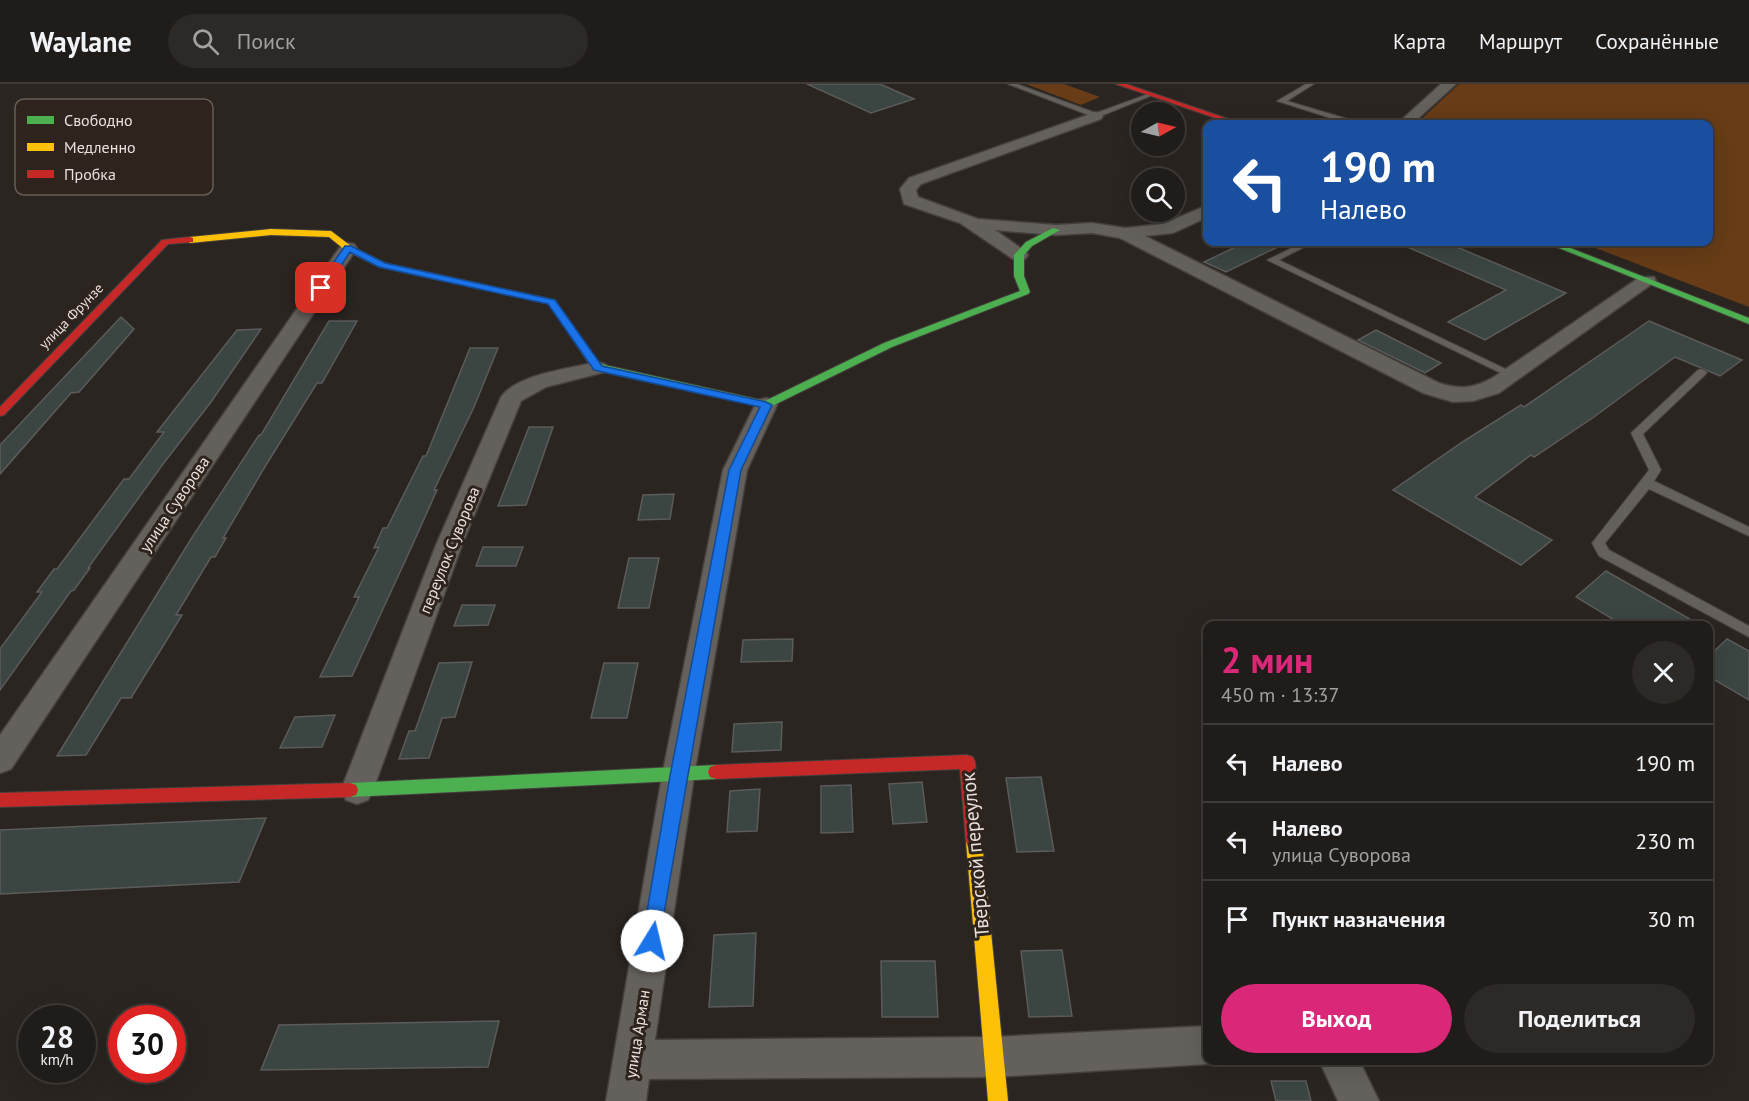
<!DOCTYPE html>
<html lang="ru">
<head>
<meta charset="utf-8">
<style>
	:root { --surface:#201c19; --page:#2d2926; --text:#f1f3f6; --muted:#a2a1a2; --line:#3d3a38; --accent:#db2777 }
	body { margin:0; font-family:"PT Sans",sans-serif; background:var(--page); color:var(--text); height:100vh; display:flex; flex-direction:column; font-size:22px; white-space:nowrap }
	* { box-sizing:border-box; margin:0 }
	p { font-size:20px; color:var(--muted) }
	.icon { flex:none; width:33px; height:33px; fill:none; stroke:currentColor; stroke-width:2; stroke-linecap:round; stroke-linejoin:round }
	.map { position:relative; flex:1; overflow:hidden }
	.drawer { position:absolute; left:1203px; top:537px; width:510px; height:444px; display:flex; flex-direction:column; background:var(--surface); border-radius:12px; box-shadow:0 6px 24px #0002,0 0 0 2px var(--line) }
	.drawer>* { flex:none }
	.top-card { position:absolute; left:1203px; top:36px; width:510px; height:126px; border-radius:12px; box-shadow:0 6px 24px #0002,0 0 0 2px var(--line); background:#1a4fa0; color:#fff; overflow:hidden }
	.needle { width:39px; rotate:82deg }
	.buttons { position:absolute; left:1131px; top:18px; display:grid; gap:12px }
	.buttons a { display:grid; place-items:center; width:54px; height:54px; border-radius:50%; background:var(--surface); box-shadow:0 6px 24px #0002,0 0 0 2px var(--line); font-size:30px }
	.speed { position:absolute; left:18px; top:921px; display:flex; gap:12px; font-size:30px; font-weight:700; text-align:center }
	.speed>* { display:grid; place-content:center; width:78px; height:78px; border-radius:50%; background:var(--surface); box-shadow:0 6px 24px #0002,0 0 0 2px var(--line); line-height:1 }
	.speed small { font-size:15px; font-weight:400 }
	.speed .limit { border:9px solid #d22; background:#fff; color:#111 }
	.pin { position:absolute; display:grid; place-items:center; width:51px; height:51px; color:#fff; margin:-26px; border-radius:12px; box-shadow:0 3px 9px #0006 }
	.me { position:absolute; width:66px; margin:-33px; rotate:9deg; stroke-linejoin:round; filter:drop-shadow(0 0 4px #0008) }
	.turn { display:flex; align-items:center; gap:21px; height:126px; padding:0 18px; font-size:27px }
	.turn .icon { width:78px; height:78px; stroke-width:2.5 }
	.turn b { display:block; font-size:42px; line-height:51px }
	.round { display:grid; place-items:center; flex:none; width:63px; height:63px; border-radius:32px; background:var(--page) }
	.overview { display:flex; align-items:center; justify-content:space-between; height:102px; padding:0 18px }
	h1 { font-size:36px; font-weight:800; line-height:45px; color:var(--accent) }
	.cta { display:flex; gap:12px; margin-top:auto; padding:12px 18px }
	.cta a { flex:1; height:69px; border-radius:36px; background:var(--accent); color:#fff; font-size:24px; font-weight:800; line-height:69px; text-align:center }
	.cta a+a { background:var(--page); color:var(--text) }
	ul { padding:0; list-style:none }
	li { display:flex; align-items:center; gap:18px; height:78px; padding:0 18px; border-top:2px solid var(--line) }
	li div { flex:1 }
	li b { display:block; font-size:22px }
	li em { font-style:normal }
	header { display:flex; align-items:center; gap:36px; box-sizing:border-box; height:84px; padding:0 30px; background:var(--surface); border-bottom:2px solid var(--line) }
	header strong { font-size:28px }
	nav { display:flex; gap:33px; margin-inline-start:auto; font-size:21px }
	.search { width:420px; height:54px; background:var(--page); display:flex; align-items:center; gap:15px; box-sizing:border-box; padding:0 21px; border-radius:33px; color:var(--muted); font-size:22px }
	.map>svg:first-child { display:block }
	.green { fill:#673c17 }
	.building { fill:#3b4542; stroke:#5b5b5a; stroke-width:1.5 }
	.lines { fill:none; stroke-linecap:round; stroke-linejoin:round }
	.lane-casing { stroke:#45403d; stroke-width:2 }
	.street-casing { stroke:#45403d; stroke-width:3 }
	.fast-casing { stroke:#45403d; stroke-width:2 }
	.slow-casing { stroke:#45403d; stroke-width:2 }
	.jam-casing { stroke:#45403d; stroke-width:2 }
	.lane { fill:#64605c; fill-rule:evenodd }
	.street { fill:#64605c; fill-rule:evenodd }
	.fast { fill:#4caf50; fill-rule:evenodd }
	.slow { fill:#ffc107; fill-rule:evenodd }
	.jam { fill:#c62828; fill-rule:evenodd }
	.route { fill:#1a73e8; stroke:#114b97; stroke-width:1.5 }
	.labels { text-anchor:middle; stroke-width:6; stroke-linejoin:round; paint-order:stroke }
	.far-street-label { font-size:14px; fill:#e8e1dc; stroke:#2e241d }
	.street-label { font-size:16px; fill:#e8e1dc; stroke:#2e241d }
	.near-street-label { font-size:20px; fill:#e8e1dc; stroke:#2e241d }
	.key { fill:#2e241d; stroke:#665d56; stroke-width:1.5 }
	.key-label { font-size:16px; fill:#e8e1dc }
</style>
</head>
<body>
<header>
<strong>Waylane</strong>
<div class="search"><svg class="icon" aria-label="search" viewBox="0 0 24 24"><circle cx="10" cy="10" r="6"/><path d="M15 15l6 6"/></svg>Поиск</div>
<nav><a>Карта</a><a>Маршрут</a><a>Сохранённые</a></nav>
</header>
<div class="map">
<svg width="1749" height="1017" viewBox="0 0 1749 1017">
	<rect width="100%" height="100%" fill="#2a2521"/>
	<g class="green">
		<polygon points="1026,0 1064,0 1100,13 1081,21"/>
		<polygon points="1459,0 1749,0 1749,223 1580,158 1708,158 1708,40 1416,40"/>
	</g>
	<g class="building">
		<polygon points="807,0 880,0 914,15 871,29"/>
		<polygon points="1246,158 1288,158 1226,188 1204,178"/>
		<polygon points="1396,158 1445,158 1566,209 1485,256 1448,238 1506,206"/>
		<polygon points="121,233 134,245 79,308 71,309 0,390 0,361"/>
		<polygon points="329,237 357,237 322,299 317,299 266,381 223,454 226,454 215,473 211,473 176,531 182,531 168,554 131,614 121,614 86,671 57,672 191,455 259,351 261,351"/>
		<polygon points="1649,237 1742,276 1720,292 1675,273 1594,333 1534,373 1531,371 1475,413 1552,456 1521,481 1393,406 1464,357 1521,321 1524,323"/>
		<polygon points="261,245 211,318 163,380 88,484 90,484 74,506 71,507 0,606 0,565 42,508 37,508 54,485 57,485 124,395 129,395 164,348 157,348 237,246"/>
		<polygon points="1376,246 1441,279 1425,289 1358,256"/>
		<polygon points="470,264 498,264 474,323 434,406 437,406 412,462 352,592 320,593 359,513 354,513 379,463 374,464 383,444 387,444 423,372 426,372"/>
		<polygon points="529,343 553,343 526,421 498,422"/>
		<polygon points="674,410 670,435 638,436 643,411"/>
		<polygon points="483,463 523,463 516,482 476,482"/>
		<polygon points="629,474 659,474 649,524 618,524"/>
		<polygon points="1606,487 1702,542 1624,542 1576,513"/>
		<polygon points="462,521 495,521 488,541 454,542"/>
		<polygon points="793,555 792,577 741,578 743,556"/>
		<polygon points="1727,555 1749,567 1749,616 1708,592 1708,573"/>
		<polygon points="472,578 455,633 442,634 429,674 399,675 409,647 415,647 439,579"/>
		<polygon points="604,579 638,579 627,634 591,634"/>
		<polygon points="335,631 322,663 280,664 295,633"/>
		<polygon points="782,638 781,666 732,668 734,640"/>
		<polygon points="1041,693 1054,767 1017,768 1006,694"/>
		<polygon points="922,698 927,738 893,740 889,700"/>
		<polygon points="851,701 853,748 821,749 821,702"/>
		<polygon points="760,705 757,747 727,748 730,707"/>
		<polygon points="266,734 239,798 0,810 0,746"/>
		<polygon points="756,849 753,922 709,923 714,851"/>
		<polygon points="1062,866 1072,932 1029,933 1021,867"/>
		<polygon points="881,877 935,877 938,933 882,933"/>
		<polygon points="499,937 488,983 261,986 279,941"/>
		<polygon points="1271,997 1306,997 1311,1017 1276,1017"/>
	</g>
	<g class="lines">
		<defs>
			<g id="lane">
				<polygon points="1008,0 1017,0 1096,29 1148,10 1153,11 1096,34"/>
				<polygon points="1306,0 1314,0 1287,17 1358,38 1358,40 1349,40 1277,17"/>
				<polygon points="1304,158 1314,158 1279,176 1518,291 1517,293 1509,293 1267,176"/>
				<polygon points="1702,285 1707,288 1706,290 1643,350 1661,386 1654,397 1749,443 1749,452 1649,405 1605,459 1609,466 1749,542 1749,553 1599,472 1592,459 1649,386 1631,349 1698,286"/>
			</g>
			<g id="street">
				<polygon points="1441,0 1456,0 1412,40 1397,40"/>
				<path d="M1096,28L1103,32L1101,35L921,100L916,106L918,113L978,135L1056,141L1092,139L1125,144L1163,140L1208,121V133L1173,149L1145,152L1439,299C1460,306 1475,304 1494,293L1640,193H1654L1656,197L1499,309L1473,317L1453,318L1423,309L1120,154L1092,149L1056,151L995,146L1025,167L1028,171L1025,175H1013L960,139L904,120L900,105L909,94Z"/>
				<polygon points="348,159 354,160 357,164 11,685 0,689 0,651 342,160"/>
				<path d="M598,278L605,280L609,284L605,288L546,303L521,317L462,461L373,706L368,716L357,720L346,716L341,706L436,461L501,313C517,290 572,284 598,278Z"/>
				<polygon points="766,314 774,316 777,321 747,386 694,692 655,956 994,953 1208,942 1208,976 1218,976 1208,980 994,993 649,995 646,1017 606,1017 662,692 723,386 755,321 758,316"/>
				<polygon points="1319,976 1359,976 1379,1017 1338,1017"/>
			</g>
			<g id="fast">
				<polygon points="1053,144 1060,146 1032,162 1024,171 1024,192 1030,208 1028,210 892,263 770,323 766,324 598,287 591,282 596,279 765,317 884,259 1020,207 1014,192 1014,171 1026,158"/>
				<polygon points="1544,158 1555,158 1749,234 1749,240"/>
				<polygon points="716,681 722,683 724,688 722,693 716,695 350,713 344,711 342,706 344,701 350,699"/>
			</g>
			<g id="slow">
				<polygon points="271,145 331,147 351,162 385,179 555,216 601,282 596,285 592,284 549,220 379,183 345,166 329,153 271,151 190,159 186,156 190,153"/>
				<polygon points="974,750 980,753 982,758 1008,1017 988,1017 966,758 968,753"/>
			</g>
			<g id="jam">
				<polygon points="1116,0 1126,0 1243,40 1233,40"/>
				<polygon points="190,153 193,154 193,158 168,160 4,331 0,332 0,323 162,156"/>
				<polygon points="967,671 973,673 975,678 982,758 980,763 974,766 968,763 966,758 960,685 716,695 710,693 708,688 710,683 716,681"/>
				<polygon points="350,699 356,701 358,706 356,711 350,713 0,723 0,709"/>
			</g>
		</defs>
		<use href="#lane" class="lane-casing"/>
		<use href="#street" class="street-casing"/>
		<use href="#fast" class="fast-casing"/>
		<use href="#slow" class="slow-casing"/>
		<use href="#jam" class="jam-casing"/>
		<use href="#lane" class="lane"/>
		<use href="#street" class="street"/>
		<use href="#fast" class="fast"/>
		<use href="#slow" class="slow"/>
		<use href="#jam" class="jam"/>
	</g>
	<polygon class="route" points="345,162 351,162 385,179 555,216 602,282 766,318 772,321 741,386 658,864 652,866 645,864 642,857 670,692 729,386 760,323 594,286 548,220 379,183 350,168 325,206 318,206 316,204"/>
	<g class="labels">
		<g class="far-street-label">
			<text transform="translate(71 232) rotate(-46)" y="5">улица Фрунзе</text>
		</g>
		<g class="street-label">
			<text transform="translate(174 420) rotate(-56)" y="6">улица Суворова</text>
			<text transform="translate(449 466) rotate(-68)" y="6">переулок Суворова</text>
			<text transform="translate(637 950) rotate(-81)" y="6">улица Арман</text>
		</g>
		<g class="near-street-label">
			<text transform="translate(975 771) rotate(-95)" y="7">Тверской переулок</text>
		</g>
	</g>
	<rect x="15" y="15" width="198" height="96" rx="9" class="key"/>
	<rect x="27" y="32" width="27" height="8" fill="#4caf50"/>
	<rect x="27" y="59" width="27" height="8" fill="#ffc107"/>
	<rect x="27" y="86" width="27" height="8" fill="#c62828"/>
	<g class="key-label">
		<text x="64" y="42">Свободно</text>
		<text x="64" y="69">Медленно</text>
		<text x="64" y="96">Пробка</text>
	</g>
</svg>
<div class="buttons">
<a><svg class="needle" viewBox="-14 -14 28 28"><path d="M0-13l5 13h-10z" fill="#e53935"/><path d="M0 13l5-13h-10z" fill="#a2a1a2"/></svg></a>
<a><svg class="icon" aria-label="search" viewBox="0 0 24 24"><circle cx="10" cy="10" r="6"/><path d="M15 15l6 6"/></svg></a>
</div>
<div class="speed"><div>28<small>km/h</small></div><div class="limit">30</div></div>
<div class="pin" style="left:321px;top:204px;background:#d93025"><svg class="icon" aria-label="arrive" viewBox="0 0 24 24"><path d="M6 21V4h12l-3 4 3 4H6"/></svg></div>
<svg class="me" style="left:652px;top:857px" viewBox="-20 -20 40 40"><circle r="19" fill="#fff"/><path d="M0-13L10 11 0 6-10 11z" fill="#1a73e8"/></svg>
<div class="top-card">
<div class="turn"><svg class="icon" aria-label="left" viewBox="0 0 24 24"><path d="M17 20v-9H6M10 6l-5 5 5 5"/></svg><div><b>190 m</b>Налево</div></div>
</div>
<section class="drawer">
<div class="overview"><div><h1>2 мин</h1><p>450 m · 13:37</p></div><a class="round"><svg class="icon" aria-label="close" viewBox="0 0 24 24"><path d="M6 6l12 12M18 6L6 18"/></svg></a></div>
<ul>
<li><svg class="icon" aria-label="left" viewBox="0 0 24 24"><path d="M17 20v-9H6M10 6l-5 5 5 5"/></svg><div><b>Налево</b></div><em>190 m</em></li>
<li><svg class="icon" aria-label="left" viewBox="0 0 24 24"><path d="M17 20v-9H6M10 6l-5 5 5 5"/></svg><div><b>Налево</b><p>улица Суворова</p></div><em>230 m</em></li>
<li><svg class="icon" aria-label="arrive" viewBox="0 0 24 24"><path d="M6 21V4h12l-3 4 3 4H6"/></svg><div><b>Пункт назначения</b></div><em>30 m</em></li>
</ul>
<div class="cta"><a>Выход</a><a>Поделиться</a></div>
</section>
</div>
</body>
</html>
